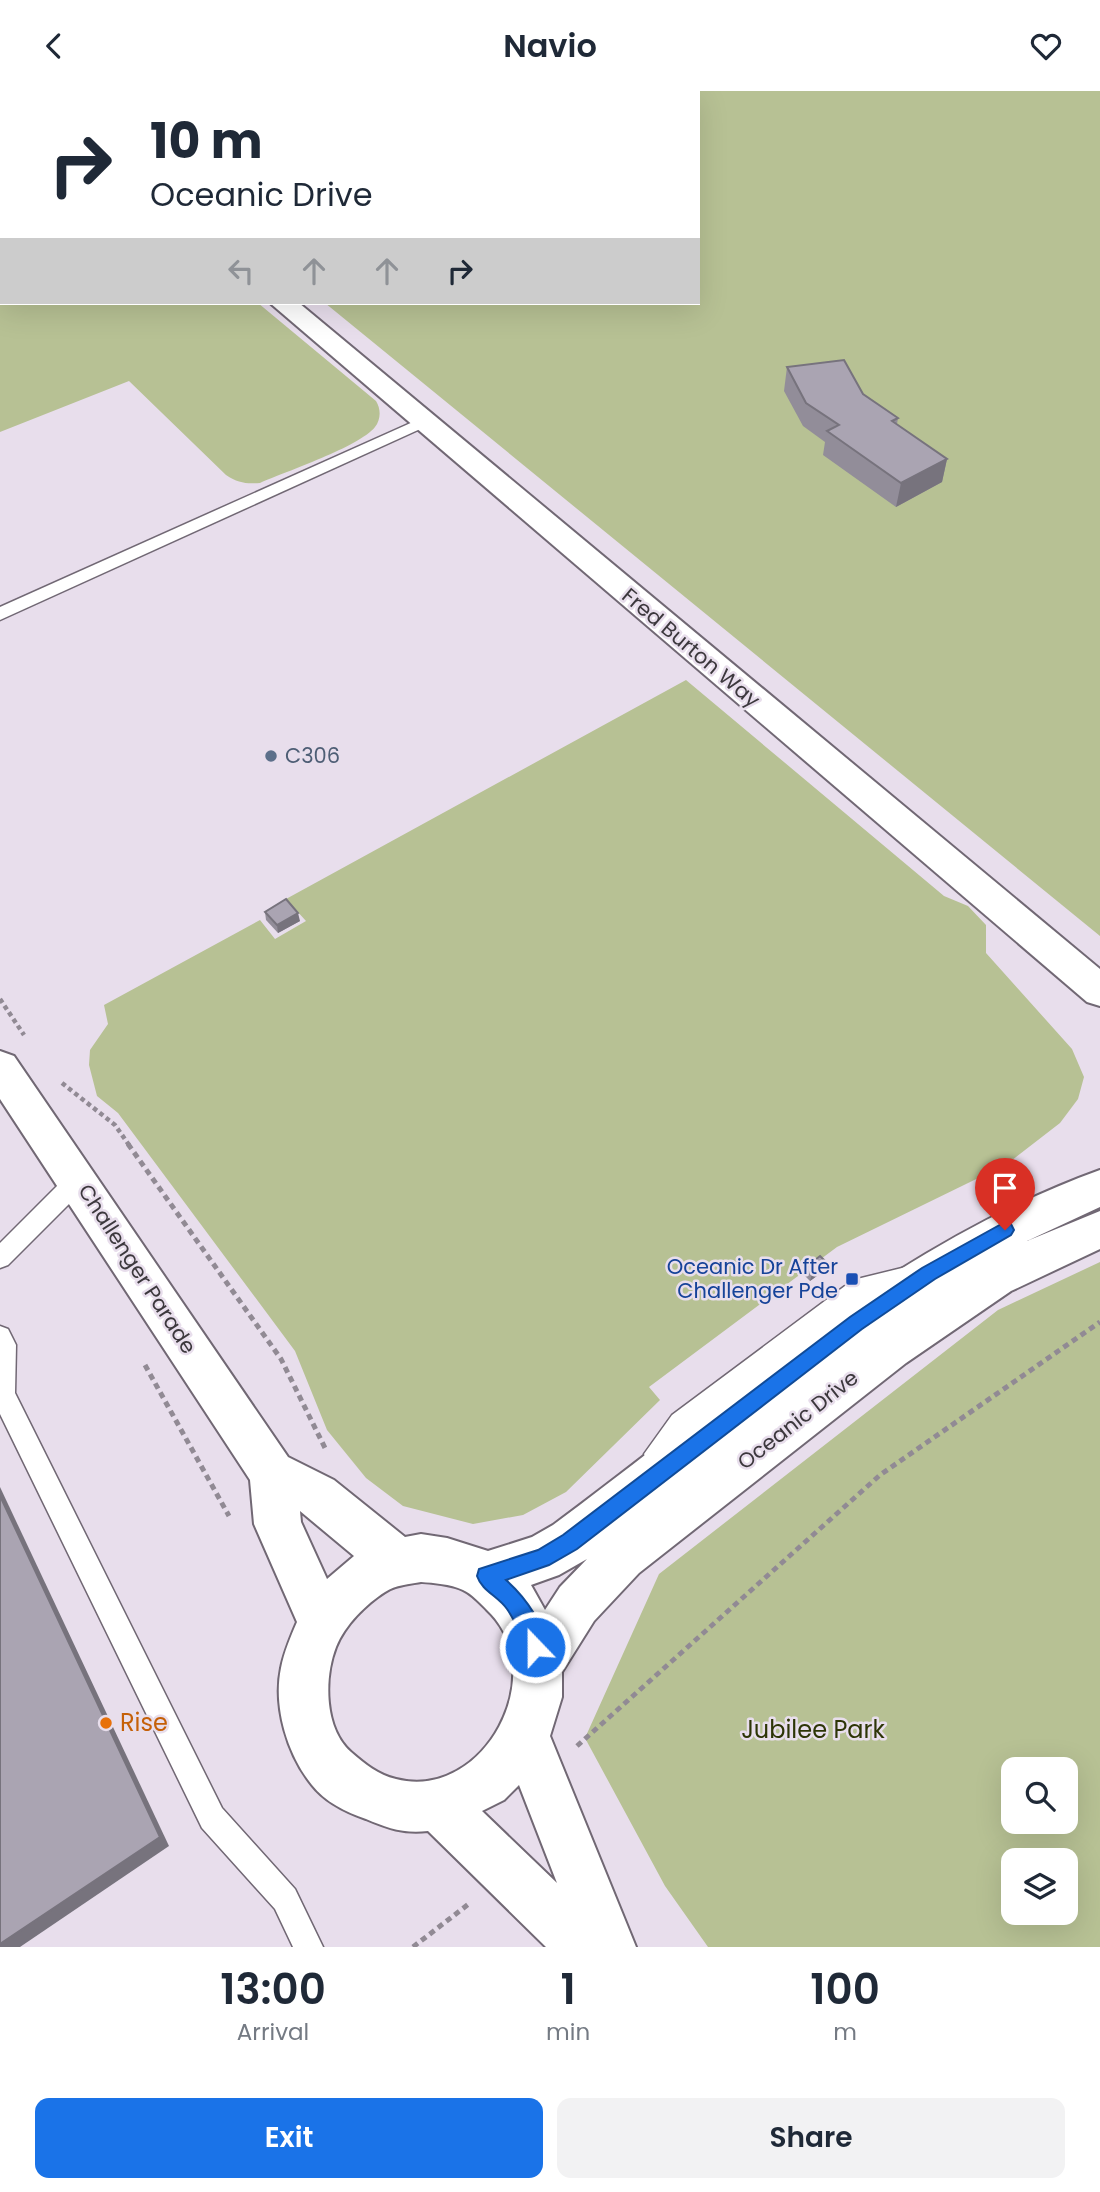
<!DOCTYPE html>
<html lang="en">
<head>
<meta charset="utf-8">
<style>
	:root { --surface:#fff; --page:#f2f2f3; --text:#1f2937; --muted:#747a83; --accent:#1a73e8 }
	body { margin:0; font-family:Poppins,sans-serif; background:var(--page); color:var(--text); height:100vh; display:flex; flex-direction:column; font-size:26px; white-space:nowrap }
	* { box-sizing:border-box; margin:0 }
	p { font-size:23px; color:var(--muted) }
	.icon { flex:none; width:38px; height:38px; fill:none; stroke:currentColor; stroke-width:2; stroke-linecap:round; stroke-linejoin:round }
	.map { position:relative; height:1856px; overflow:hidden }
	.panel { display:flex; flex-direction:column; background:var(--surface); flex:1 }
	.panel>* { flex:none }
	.top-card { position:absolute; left:0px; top:0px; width:700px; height:214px; box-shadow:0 7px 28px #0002; background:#fff; color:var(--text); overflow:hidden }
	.controls { position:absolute; left:1001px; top:1666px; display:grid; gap:14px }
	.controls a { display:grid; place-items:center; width:77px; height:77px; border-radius:14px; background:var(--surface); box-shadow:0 7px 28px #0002; font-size:35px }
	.pin { position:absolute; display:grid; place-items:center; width:60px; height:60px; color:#fff; margin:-72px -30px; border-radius:50% 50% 50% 0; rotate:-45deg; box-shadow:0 0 7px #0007 }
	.pin .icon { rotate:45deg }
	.me { position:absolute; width:77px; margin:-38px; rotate:338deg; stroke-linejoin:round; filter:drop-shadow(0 0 5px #0008) }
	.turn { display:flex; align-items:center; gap:24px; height:147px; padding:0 35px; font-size:32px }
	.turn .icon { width:91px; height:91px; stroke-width:2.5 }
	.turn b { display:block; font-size:49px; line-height:60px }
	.lanes { display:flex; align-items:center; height:66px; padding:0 35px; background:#0003; justify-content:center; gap:35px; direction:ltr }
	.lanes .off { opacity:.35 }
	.eta { display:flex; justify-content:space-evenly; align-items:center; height:119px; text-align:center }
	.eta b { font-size:42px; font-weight:600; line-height:49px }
	.action { display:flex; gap:14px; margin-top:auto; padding:14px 35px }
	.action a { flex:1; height:80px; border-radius:14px; background:var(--accent); color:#fff; font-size:28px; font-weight:600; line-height:80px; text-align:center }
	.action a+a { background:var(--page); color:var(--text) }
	header { display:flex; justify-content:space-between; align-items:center; height:91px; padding:0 35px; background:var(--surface); font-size:32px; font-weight:600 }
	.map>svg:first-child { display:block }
	.green { fill:#b7c194; fill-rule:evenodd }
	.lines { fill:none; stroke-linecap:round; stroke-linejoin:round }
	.lane-casing { stroke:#716874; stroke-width:3 }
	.street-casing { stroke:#716874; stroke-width:4 }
	.secondary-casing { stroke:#716874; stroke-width:4 }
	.path-far1 { stroke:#918a94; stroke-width:4.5; stroke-dasharray:4.5 3.5; stroke-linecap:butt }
	.path { stroke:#918a94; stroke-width:5; stroke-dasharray:6 4.5; stroke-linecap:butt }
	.lane { fill:#fff; fill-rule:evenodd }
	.street { fill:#fff; fill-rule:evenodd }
	.secondary { fill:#fff; fill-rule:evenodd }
	.wall { fill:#928d99 }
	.shaded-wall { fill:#77737d }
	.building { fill:#aaa4b2; stroke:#77737d; stroke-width:2 }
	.route { fill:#1a73e8; stroke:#114b97; stroke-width:2 }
	.service-dot { fill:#5c6f8a; stroke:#e8deec; stroke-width:2.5 }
	.transit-dot { fill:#1a4fb4; stroke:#e8deec; stroke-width:2.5 }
	.food-dot { fill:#e8710a; stroke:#e8deec; stroke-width:2.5 }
	.labels { text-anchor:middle; stroke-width:5; stroke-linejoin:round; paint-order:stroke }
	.street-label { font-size:21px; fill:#3c383d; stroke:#e8deec }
	.service-label { font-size:21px; fill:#4e5e75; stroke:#e8deec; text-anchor:start }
	.transit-label { font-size:21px; fill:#164399; stroke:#e8deec; text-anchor:end }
	.near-food-label { font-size:24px; fill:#c56008; stroke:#e8deec; text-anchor:start }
	.near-park-label { font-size:24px; fill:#2d3506; stroke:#e8deec }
</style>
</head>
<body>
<header><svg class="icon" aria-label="back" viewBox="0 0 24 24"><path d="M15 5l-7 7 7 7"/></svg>Navio<svg class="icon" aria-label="heart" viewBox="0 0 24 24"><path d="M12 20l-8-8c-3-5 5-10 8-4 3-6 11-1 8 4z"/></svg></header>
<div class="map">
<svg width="1100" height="1856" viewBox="0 0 1100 1856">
	<rect width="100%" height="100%" fill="#e8deec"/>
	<g class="green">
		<path d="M0,0L4,2L2,212H258L376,310C381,318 381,328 375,336C359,356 287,380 260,392C246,393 238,392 226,384L129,290L0,341Z"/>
		<polygon points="66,0 1100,0 1100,845 325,212 698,212 698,2"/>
		<polygon points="686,589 944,805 968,815 986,834 986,862 1072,958 1084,986 1078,1008 1060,1032 1007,1073 837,1156 649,1296 660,1309 566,1401 523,1424 473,1433 403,1415 366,1387 327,1339 295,1260 118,1022 97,1005 89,974 90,959 108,933 104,914 260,829 275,848 306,830 286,808"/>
		<path d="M1100,1171V1856H708L665,1795L585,1647L659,1483L998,1219ZM1013,1678H1066V1731H1013ZM1013,1769H1066V1822H1013Z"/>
	</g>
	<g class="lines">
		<defs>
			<g id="lane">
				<polygon points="424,326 429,328 432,331 429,334 0,529 0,516"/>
				<polygon points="78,1079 86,1082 89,1089 86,1096 8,1174 0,1177 0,1152 70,1082"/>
				<polygon points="906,1176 914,1180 918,1187 914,1194 867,1205 690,1340 666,1372 657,1375 648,1372 644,1363 672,1324 853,1189"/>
				<polygon points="0,1235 8,1238 16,1254 15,1302 222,1717 295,1798 323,1856 293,1856 275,1818 202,1737 0,1323"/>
			</g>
			<g id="street">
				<polygon points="22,0 45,0 46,2 23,2"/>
				<polygon points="270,212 299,212 1100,878 1100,915 1087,911"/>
			</g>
			<path id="secondary" d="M0,960L14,965L288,1366L334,1389L405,1446L421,1443L447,1447L488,1460L532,1446L553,1434C728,1305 892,1154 1100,1079V1116L1027,1150L1100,1120V1158L1011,1200L906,1272L639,1482L594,1530L562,1581V1606L550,1645L636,1856H546L428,1740C404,1743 387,1737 366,1728C346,1721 325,1711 312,1694C287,1663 273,1615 281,1577C284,1561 291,1545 297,1531L254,1433L250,1389L0,1008ZM300,1420L354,1465L327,1488L301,1431ZM587,1468L560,1496L545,1519L531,1494L559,1484ZM421,1491C434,1492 450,1493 463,1499C472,1503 480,1512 487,1519C553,1581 484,1711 396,1688C378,1684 365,1673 351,1661C324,1637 324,1587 336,1556C345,1534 366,1513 385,1501C395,1494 410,1493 421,1491ZM519,1694L557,1792L482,1720L504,1709Z"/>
		</defs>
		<use href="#lane" class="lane-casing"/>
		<use href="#street" class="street-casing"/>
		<use href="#secondary" class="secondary-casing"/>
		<g class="path-far1">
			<polyline points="0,908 24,944"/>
			<polyline points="62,992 115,1034 129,1054"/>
		</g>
		<g class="path">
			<polyline points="128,1053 281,1268 326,1359"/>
			<polyline points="145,1274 229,1425"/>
			<polyline points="577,1655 880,1384 1100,1231"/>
			<polyline points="413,1856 470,1812"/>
		</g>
		<use href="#lane" class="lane"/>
		<use href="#street" class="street"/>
		<use href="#secondary" class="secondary"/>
	</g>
	<g class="wall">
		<polygon points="787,276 863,303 898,327 897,333 947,368 942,391 896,416 823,364 825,351 803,335 784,300"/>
		<polygon points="265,821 300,830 278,842 266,829"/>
		<polygon points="827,1172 825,1179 810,1190 804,1184 805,1177"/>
	</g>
	<g class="shaded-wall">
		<polygon points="947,368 942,391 896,416 901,392"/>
		<polygon points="298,822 300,830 278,842 277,834"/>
		<polygon points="827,1172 825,1179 810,1190 812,1183"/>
		<polygon points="0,1396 169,1755 20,1856 0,1856"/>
	</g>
	<g class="building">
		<polygon points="844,269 863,303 898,327 892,330 947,368 901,392 827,340 839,334 806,312 787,276"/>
		<polygon points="286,808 298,822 277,834 265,821"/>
		<polygon points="820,1165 827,1172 812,1183 805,1177"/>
		<polygon points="0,1405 160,1746 0,1853"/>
	</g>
	<path class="route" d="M1005,1131L1011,1133L1014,1139L1011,1144L935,1188L862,1238L577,1458L549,1474L506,1489C523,1504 552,1539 542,1563L535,1566L528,1563C521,1547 517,1532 507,1518C498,1505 482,1500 477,1485L479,1478L538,1459L563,1444L850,1226L922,1177Z"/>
	<circle class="service-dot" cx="271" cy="665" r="7"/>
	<rect class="transit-dot" x="845" y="1181" width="14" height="14" rx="3.5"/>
	<circle class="food-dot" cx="106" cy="1632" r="7"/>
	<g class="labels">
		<g class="street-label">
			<text transform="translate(691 557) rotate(40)" y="7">Fred Burton Way</text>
			<text transform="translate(137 1178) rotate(57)" y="7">Challenger Parade</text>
			<text transform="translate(798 1329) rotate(-38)" y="7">Oceanic Drive</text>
		</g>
		<g class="service-label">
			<text x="285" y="672">C306</text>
		</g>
		<g class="transit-label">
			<text x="838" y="1183">Oceanic Dr After<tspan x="838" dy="24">Challenger Pde</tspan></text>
		</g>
		<g class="near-food-label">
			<text x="120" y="1640">Rise</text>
		</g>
		<g class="near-park-label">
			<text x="813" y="1647">Jubilee Park</text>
		</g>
	</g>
</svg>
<div class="controls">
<a><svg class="icon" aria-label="search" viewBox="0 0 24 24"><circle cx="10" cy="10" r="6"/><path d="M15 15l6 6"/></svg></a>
<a><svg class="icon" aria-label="layers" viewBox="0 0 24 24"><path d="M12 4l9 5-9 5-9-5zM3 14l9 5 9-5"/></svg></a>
</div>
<div class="pin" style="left:1005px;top:1139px;background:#d93025"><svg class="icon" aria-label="arrive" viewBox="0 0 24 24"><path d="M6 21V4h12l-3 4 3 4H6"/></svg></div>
<svg class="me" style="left:535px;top:1556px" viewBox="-20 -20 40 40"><circle r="17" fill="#1a73e8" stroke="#fff" stroke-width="3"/><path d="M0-11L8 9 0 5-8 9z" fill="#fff"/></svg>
<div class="top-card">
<div class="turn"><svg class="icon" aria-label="right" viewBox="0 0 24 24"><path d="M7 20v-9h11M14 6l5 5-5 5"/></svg><div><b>10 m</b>Oceanic Drive</div></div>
<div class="lanes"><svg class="icon off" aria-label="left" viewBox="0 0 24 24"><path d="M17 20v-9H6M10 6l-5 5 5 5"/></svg><svg class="icon off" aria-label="ahead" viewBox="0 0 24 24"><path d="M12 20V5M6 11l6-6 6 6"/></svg><svg class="icon off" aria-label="ahead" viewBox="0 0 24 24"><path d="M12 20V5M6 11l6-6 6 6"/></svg><svg class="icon" aria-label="right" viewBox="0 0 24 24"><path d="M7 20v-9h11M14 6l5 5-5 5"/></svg></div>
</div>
</div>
<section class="panel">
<div class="eta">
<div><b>13:00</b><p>Arrival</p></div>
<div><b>1</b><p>min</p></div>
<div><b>100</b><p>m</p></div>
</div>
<div class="action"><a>Exit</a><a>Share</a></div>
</section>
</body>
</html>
